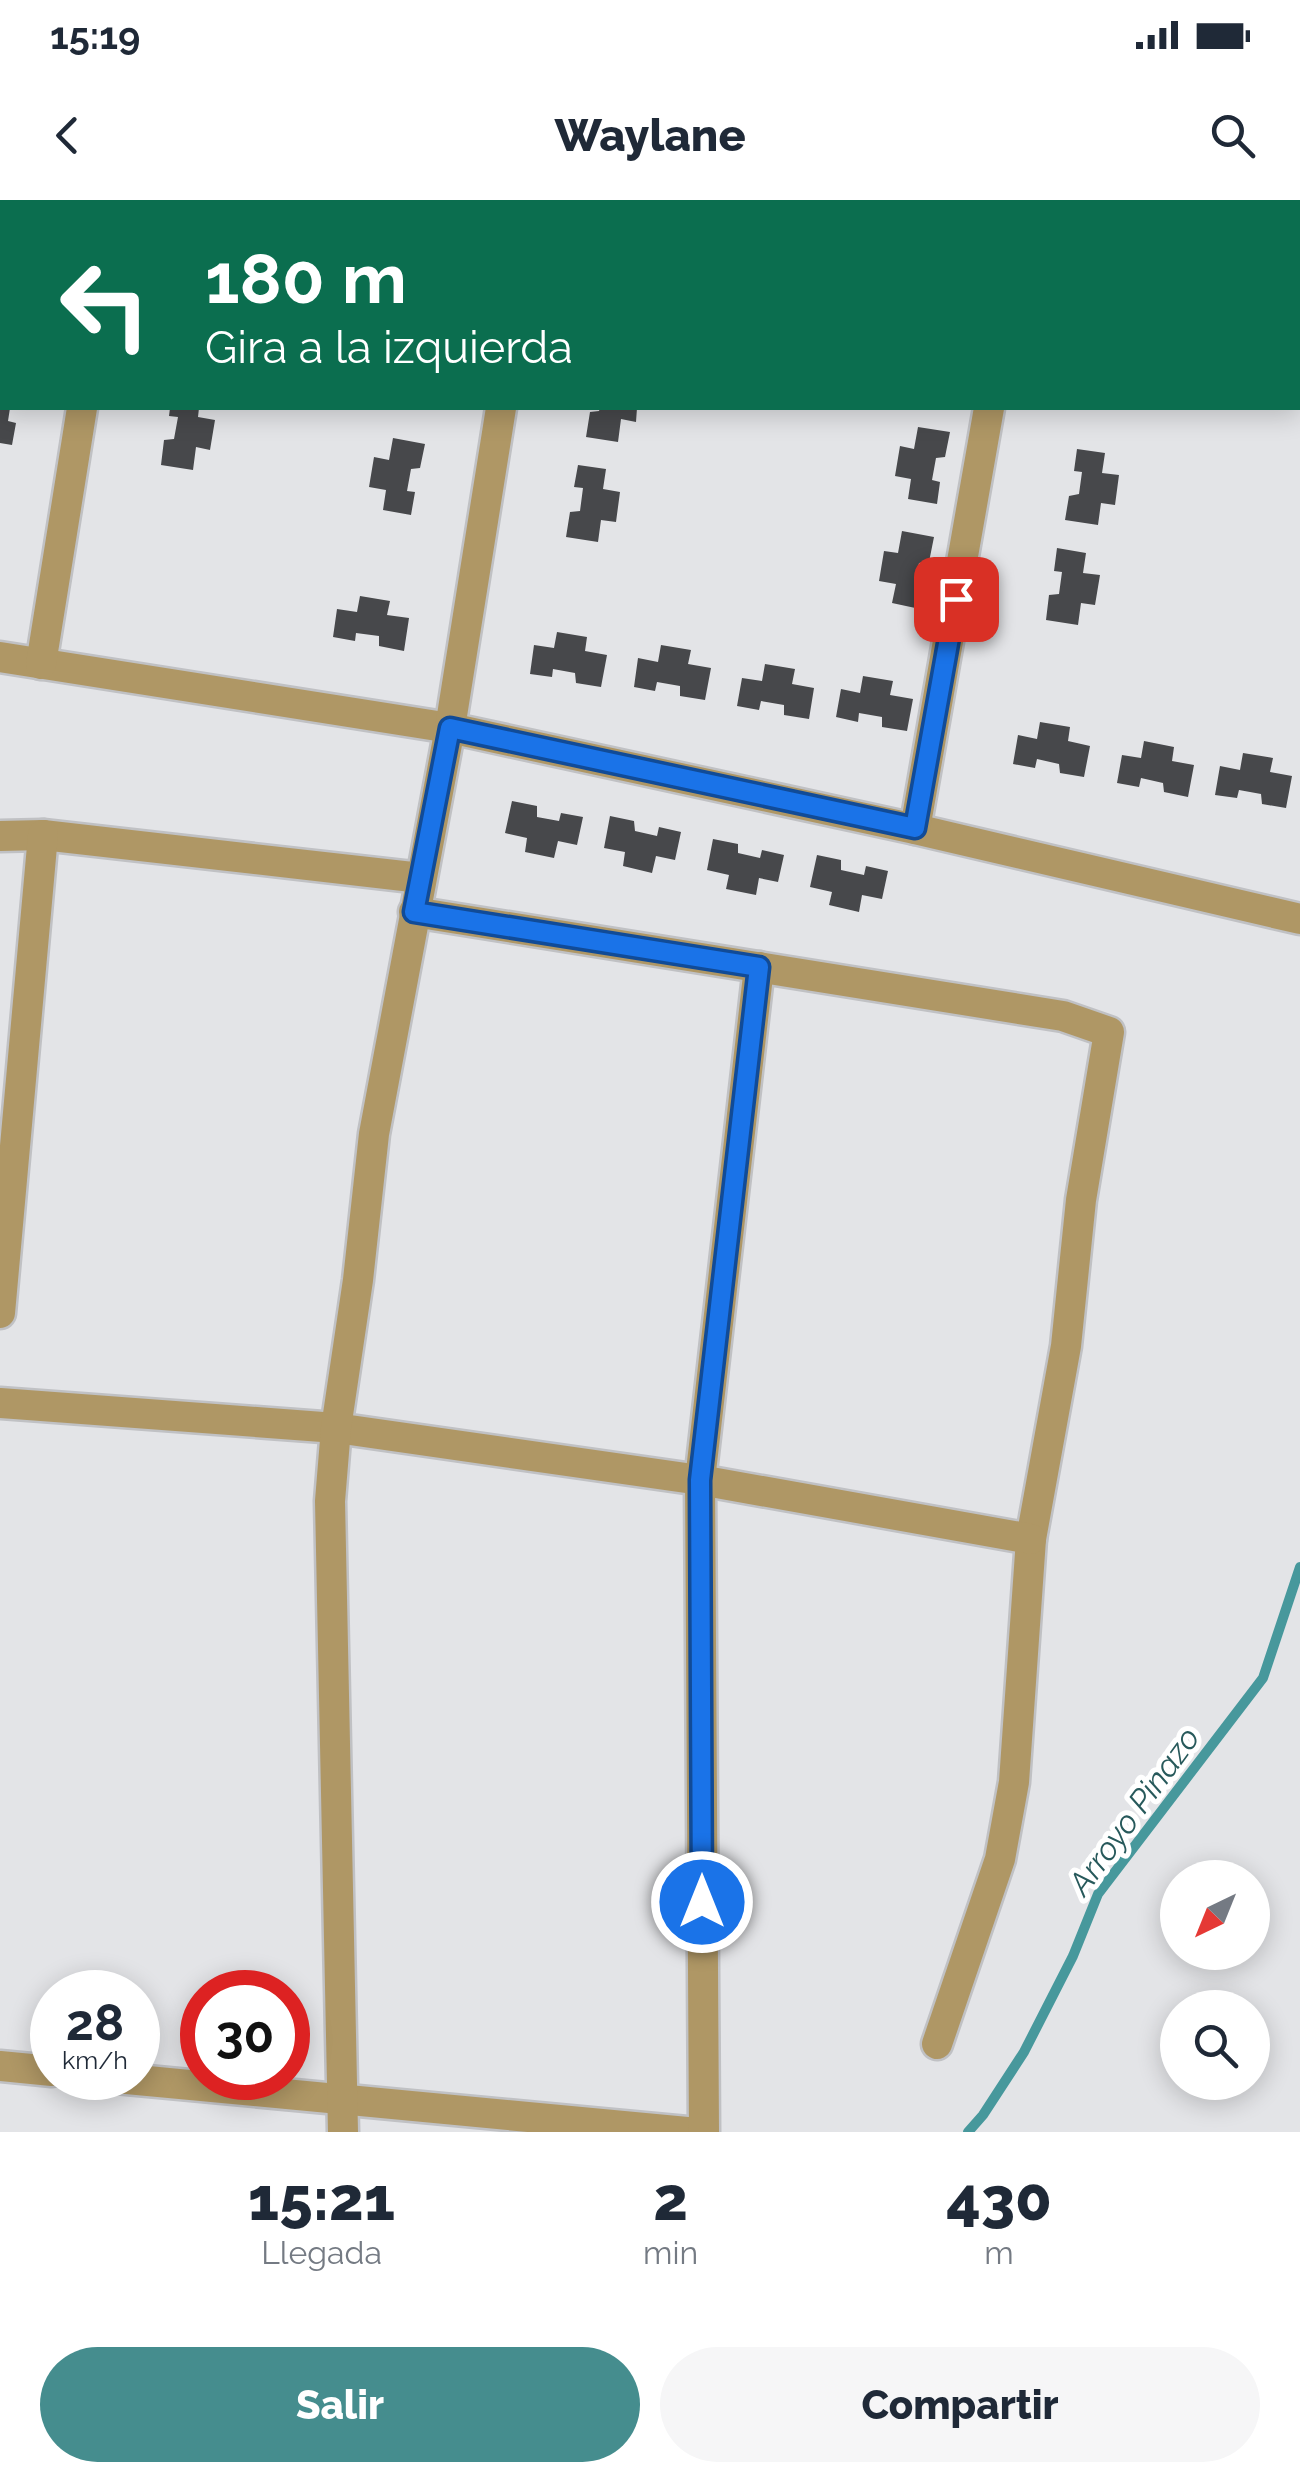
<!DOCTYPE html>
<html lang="es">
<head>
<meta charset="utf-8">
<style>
	:root { --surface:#fff; --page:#f6f6f7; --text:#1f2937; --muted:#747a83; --accent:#458d8e }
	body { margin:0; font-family:Raleway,sans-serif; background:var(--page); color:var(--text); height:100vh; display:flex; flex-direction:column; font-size:38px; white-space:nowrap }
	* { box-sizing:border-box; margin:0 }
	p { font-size:32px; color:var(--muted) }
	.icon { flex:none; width:55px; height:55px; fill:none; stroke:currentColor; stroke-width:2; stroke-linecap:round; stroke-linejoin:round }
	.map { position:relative; height:1932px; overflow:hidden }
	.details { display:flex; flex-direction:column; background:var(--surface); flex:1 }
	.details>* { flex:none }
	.guide { position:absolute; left:0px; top:0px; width:1300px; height:210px; box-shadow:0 5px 25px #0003; background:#0b6e4f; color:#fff; overflow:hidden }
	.needle { width:65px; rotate:223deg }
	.buttons { position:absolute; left:1160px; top:1660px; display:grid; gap:20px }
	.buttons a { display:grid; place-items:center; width:110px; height:110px; border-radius:50%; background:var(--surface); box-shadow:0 5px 25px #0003; font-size:50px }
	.speed { position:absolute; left:30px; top:1770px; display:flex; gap:20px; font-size:50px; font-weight:700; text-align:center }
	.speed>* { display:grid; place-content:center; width:130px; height:130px; border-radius:50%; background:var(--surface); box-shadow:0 5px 25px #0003; line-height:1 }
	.speed small { font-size:25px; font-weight:400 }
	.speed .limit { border:15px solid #d22; background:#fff; color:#111 }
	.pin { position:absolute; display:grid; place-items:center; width:85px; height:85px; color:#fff; margin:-42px; border-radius:20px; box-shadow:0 5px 15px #0006 }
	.me { position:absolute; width:110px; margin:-55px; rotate:0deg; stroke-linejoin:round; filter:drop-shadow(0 0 8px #0008) }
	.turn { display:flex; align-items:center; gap:35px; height:210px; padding:0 40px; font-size:45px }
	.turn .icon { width:130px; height:130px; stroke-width:2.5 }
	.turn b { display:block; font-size:70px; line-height:85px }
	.eta { display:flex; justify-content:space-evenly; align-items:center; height:170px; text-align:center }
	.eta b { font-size:60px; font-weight:800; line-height:70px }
	.action { display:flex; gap:20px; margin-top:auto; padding:20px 40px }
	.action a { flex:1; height:115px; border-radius:60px; background:var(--accent); color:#fff; font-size:40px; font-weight:800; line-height:115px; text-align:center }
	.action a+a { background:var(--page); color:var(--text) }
	.status { display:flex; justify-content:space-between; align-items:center; height:70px; padding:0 50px; background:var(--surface); direction:ltr }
	.status svg { height:28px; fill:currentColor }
	header { display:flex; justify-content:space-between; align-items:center; height:130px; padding:0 40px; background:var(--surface); font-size:45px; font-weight:800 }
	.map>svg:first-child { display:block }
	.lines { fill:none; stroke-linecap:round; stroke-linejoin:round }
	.stream { stroke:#47989c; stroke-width:10 }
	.building { fill:#47484b }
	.minor-casing { stroke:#c0c1c4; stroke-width:35 }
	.minor { stroke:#af9765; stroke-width:30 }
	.route-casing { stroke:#114b97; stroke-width:25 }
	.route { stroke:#1a73e8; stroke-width:18 }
	.labels { text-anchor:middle; stroke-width:10; stroke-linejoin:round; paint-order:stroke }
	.water-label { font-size:32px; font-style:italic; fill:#27595b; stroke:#fff }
</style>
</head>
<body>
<div class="status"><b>15:19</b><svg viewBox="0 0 49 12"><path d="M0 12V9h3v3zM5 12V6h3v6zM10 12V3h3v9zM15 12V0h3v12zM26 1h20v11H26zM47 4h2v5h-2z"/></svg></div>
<header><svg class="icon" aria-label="back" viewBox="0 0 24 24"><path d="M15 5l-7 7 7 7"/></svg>Waylane<svg class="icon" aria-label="search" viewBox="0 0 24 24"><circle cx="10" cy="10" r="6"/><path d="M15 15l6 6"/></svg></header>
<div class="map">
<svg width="1300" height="1932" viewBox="0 0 1300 1932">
	<rect width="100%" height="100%" fill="#e3e4e7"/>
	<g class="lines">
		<polyline class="stream" points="968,1932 983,1915 1024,1852 1073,1756 1098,1694 1263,1478 1300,1367"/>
	</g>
	<g class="building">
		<polygon points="0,208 10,208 8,221 16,223 12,245 0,243"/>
		<polygon points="170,208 199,208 198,217 215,220 210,250 196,247 193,270 161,265 164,240 174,239 178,217 169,216"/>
		<polygon points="600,208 637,208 636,222 621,219 618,242 586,237 590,212 599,211"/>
		<polygon points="918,227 950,232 945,257 936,258 932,280 940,282 937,304 908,299 911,279 895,276 900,246 914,249"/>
		<polygon points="393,238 425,244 420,268 411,269 407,291 415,292 411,315 383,310 386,290 369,287 374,257 389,260"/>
		<polygon points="1077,249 1105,253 1102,273 1119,275 1115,305 1101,303 1098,325 1065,320 1069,296 1079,294 1082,272 1074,271"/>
		<polygon points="578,265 606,269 603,289 620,292 616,322 601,320 598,342 566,337 570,312 580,311 583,288 574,287"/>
		<polygon points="902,331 934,337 929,362 919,363 915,385 924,386 920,409 892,403 896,384 879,381 884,351 898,353"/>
		<polygon points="1057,348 1086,353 1083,373 1100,375 1095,405 1081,403 1078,425 1046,420 1049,395 1059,394 1062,372 1054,371"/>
		<polygon points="360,396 390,401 387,415 409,418 404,451 379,446 379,436 356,433 355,441 333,437 337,409 357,412"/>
		<polygon points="557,432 587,437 585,451 607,455 601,487 576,483 575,473 553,469 552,477 530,474 534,445 554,448"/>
		<polygon points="661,445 691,450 688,464 711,468 705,500 680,496 680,486 657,482 655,491 634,487 638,458 658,462"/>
		<polygon points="765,464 795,469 792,484 814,488 809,519 784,515 784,505 761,501 759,510 737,506 742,478 762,481"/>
		<polygon points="863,476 893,481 890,495 913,499 907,531 882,527 882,517 859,513 858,522 836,517 841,489 860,493"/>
		<polygon points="1040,522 1070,527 1068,541 1090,546 1084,577 1060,573 1059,564 1037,559 1035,568 1013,564 1018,535 1037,539"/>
		<polygon points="1144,541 1174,547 1172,561 1194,565 1188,597 1164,592 1163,583 1141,578 1139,587 1117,583 1122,555 1141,558"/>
		<polygon points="1243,553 1273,558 1270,572 1292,576 1286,608 1262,604 1261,594 1239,590 1237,598 1215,595 1220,566 1240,570"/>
		<polygon points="512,601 537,606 537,617 559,621 561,613 583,617 577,645 558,641 554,658 525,652 527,638 505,633"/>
		<polygon points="610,616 634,621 635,631 657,636 659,627 681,632 675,660 656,656 652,673 623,666 625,652 604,648"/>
		<polygon points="713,639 738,644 738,653 760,658 762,650 784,655 778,682 759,678 756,695 726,689 729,675 707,670"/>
		<polygon points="817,655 841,660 841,670 864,675 866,666 888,671 882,699 862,695 859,712 829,705 832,692 810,687"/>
	</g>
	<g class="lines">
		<defs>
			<g id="minor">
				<polyline points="874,0 885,2"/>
				<polyline points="115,2 115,0"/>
				<polyline points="534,2 534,0"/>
				<polyline points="1025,2 1026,0"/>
				<polyline points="1298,92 1300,93"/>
				<polyline points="0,457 450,528 915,629 1300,719"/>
				<polyline points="41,464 82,208"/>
				<polyline points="915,629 989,208"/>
				<polyline points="0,636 43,635 421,678"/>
				<polyline points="414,712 1063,816 1109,832 1081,1000 1066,1146 1031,1339 1014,1582 1000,1659 937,1844"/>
				<polyline points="0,1113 43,635"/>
				<polyline points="0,1203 336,1228 700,1280 1031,1339"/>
				<polyline points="0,1866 52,1871"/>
				<polyline points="116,1878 687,1932"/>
				<polyline points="343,1932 330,1301 336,1228 358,1080 374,934 450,528 501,208"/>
				<polyline points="704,1932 700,1280 759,767"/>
			</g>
		</defs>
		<use href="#minor" class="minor-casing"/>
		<use href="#minor" class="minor"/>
	</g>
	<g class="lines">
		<defs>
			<polyline id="route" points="702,1702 700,1280 759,767 414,712 450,528 915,628 956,399"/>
		</defs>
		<use href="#route" class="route-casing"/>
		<use href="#route" class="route"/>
	</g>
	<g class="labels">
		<g class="water-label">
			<text transform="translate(1134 1611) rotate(-54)" y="11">Arroyo Pinazo</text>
		</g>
	</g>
</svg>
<div class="buttons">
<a><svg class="needle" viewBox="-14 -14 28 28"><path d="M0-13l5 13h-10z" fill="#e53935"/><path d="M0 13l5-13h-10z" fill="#747a83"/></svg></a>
<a><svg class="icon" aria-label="search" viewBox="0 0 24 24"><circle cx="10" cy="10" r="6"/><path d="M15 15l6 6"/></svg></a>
</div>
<div class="speed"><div>28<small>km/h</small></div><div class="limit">30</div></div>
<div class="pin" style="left:956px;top:399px;background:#d93025"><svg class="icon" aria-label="arrive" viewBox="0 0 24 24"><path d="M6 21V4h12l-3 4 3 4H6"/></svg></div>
<svg class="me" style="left:702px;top:1702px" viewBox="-20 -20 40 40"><circle r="17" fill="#1a73e8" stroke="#fff" stroke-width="3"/><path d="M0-11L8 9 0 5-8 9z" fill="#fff"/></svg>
<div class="guide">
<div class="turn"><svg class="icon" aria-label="left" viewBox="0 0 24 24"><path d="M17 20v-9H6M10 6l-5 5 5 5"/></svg><div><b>180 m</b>Gira a la izquierda</div></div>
</div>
</div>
<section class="details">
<div class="eta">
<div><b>15:21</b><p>Llegada</p></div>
<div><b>2</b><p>min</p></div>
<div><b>430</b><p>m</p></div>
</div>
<div class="action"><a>Salir</a><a>Compartir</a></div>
</section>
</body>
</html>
